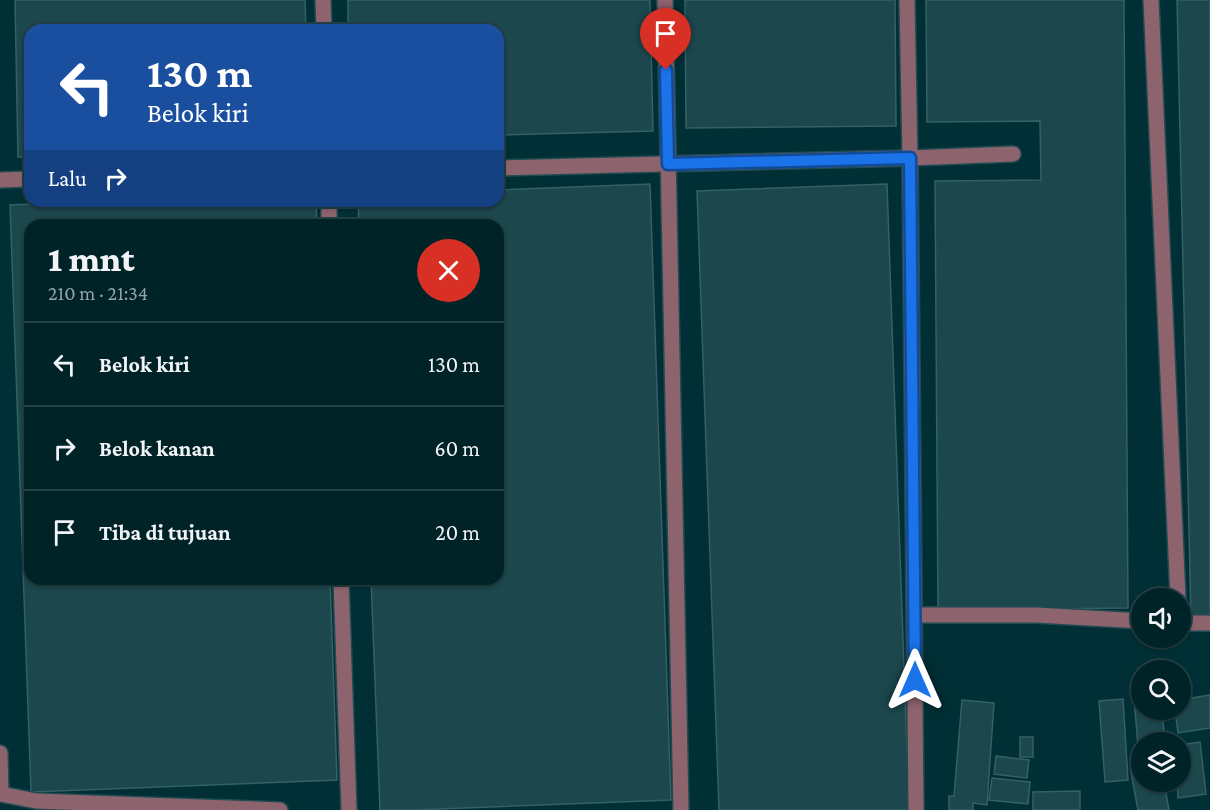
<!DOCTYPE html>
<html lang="id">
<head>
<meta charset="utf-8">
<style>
	:root { --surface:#002328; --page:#0a2b30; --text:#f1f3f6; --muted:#95a4a8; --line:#224045 }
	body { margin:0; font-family:"Crimson Pro",serif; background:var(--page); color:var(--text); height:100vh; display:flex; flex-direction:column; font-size:22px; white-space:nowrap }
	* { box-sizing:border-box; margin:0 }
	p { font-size:20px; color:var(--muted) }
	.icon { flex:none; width:33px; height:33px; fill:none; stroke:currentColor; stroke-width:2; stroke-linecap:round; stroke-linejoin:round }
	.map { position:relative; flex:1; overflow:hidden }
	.sheet { position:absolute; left:24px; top:219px; width:480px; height:366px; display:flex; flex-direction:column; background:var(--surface); border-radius:18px; box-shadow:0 2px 4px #0004,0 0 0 2px var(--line) }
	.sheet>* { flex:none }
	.hud { position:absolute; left:24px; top:24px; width:480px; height:183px; border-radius:18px; box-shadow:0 2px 4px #0004,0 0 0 2px var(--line); background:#1a4fa0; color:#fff; overflow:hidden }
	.controls { position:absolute; left:1131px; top:588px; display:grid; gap:12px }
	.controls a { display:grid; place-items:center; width:60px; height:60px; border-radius:50%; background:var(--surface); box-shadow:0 2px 4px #0004,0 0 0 2px var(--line); font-size:30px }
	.pin { position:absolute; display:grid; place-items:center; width:51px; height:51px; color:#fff; margin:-62px -26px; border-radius:50% 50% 50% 0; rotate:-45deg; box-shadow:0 0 6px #0007 }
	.pin .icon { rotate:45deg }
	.me { position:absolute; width:66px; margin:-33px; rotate:0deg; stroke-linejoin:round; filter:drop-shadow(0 0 4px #0008) }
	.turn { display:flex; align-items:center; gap:21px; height:126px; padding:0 24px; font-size:27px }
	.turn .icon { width:78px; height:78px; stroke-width:2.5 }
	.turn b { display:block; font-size:42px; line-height:51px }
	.then { display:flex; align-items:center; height:57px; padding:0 24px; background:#0003; gap:12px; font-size:22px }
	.round { display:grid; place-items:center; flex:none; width:63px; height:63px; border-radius:32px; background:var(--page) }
	.headline { display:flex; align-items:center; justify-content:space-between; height:102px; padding:0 24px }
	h1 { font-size:36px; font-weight:800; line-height:45px }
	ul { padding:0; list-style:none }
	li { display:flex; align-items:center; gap:18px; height:84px; padding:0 24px; border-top:2px solid var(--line) }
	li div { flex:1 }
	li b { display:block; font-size:22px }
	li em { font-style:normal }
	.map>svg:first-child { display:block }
	.building { fill:#1b474d; stroke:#356066; stroke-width:1.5 }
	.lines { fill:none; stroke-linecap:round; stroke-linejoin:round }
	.lane-casing { stroke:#204b51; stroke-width:18 }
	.lane { stroke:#8d636e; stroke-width:15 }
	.route-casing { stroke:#114b97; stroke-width:15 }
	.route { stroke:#1a73e8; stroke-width:10 }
</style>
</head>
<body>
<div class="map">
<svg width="1210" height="810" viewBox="0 0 1210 810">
	<rect width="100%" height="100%" fill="#002f35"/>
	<g class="building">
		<polygon points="15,0 305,0 306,30 30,30 30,157 18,157"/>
		<polygon points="348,0 650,0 653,131 498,135 498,30 348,30"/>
		<polygon points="685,0 895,0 896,126 686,128"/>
		<polygon points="926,0 1124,0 1128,608 938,610 935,181 1041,180 1040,121 927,122"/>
		<polygon points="1177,0 1210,0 1210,620 1191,619"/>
		<polygon points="650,184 671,800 414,810 380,810 371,579 498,579 498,225 359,225 358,201 498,201 498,190"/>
		<polygon points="887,184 909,810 719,810 697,191"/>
		<polygon points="108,201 316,201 317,225 30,225 30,579 330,579 337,780 31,792 10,205"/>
		<polygon points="1142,686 1142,710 1162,710 1165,742 1142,742 1142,758 1139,758 1133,687"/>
		<polygon points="1210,695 1210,728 1178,733 1175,710 1180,710 1180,700"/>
		<polygon points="1123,699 1128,780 1105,782 1099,701"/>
		<polygon points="962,700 994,703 987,805 973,803 973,810 949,810 949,796 954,796"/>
		<rect x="1020" y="737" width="13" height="20"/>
		<polygon points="1200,742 1206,794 1178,798 1177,782 1180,782 1180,745"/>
		<polygon points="996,756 1029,760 1027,778 994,774"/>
		<polygon points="1142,765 1142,782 1164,782 1169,810 1138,810 1130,767"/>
		<polygon points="992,778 1030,782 1028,804 989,800"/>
		<polygon points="1080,791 1080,810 1033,810 1033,792"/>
	</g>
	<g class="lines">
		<defs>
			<g id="lane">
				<polyline points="323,0 324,30"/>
				<polyline points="665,0 681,810"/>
				<polyline points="907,0 910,158 916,810"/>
				<polyline points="1151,0 1178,598"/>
				<polyline points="498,168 910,158 1013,154"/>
				<polyline points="0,180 30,179"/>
				<polyline points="329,201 329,225"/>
				<polyline points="341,579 349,810"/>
				<polyline points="915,615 1036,615 1142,621"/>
				<polyline points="1180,623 1210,623"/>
				<polyline points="0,753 1,794 36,801 280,810"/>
			</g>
		</defs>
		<use href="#lane" class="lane-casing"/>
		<use href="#lane" class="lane"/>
	</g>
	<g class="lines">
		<defs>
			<polyline id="route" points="666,70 668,164 910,158 915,680"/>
		</defs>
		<use href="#route" class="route-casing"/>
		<use href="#route" class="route"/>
	</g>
</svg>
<div class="controls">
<a><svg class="icon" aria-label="sound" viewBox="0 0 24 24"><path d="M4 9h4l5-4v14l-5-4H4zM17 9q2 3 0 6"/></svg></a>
<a><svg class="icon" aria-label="search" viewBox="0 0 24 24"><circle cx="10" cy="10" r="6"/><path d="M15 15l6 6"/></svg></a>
<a><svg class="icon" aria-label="layers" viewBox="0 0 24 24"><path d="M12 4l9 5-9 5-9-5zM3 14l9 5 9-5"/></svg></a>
</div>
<div class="pin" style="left:666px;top:70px;background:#d93025"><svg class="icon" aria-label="arrive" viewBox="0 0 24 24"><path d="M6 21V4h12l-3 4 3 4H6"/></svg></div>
<svg class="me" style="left:915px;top:680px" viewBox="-20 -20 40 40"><path d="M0-17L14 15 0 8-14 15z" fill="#1a73e8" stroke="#fff" stroke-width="4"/></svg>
<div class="hud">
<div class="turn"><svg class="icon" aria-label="left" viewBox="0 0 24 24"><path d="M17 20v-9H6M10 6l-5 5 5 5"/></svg><div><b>130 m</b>Belok kiri</div></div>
<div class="then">Lalu<svg class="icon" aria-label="right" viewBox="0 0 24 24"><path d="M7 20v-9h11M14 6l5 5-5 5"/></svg></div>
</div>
<section class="sheet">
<div class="headline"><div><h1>1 mnt</h1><p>210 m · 21:34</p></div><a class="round" style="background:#d93025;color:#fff"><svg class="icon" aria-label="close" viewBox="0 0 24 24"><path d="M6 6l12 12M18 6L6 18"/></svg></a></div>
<ul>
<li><svg class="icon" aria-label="left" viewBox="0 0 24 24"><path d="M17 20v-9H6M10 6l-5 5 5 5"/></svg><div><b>Belok kiri</b></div><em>130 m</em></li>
<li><svg class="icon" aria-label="right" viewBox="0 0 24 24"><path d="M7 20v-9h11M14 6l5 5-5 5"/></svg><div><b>Belok kanan</b></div><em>60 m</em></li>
<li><svg class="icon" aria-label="arrive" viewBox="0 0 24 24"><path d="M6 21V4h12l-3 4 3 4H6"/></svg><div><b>Tiba di tujuan</b></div><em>20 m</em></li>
</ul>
</section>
</div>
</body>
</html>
